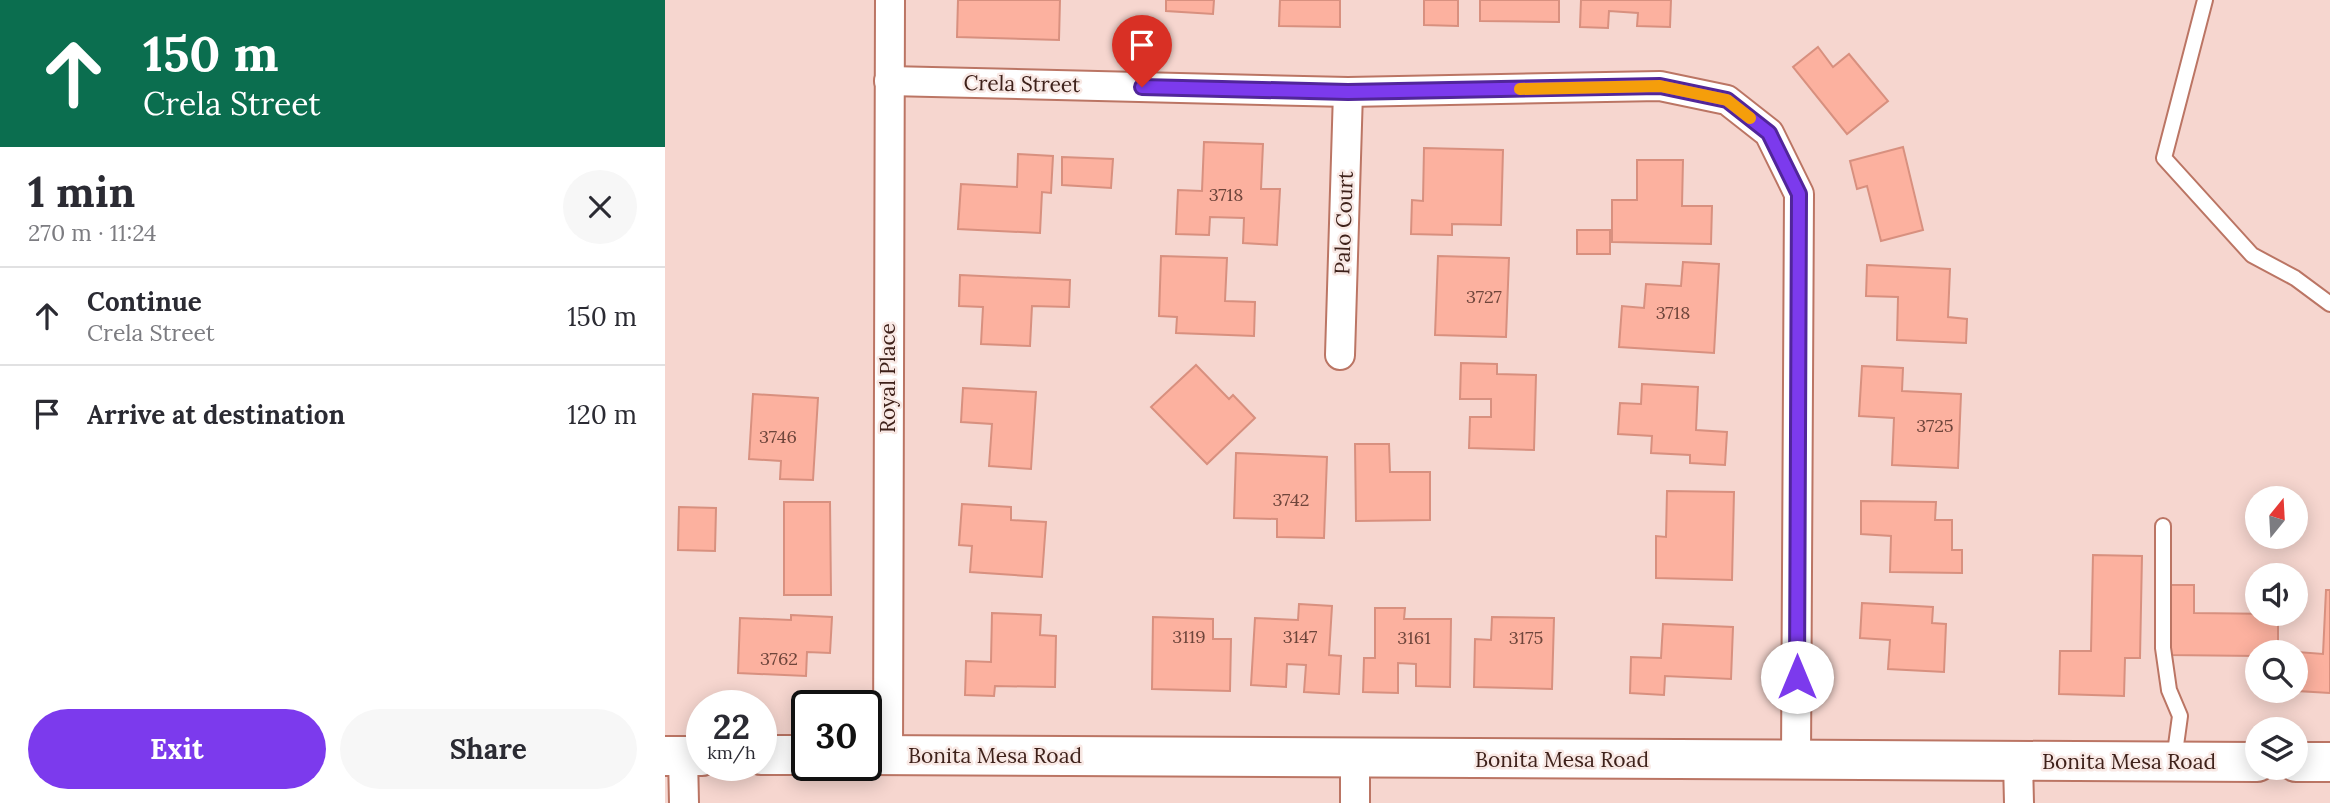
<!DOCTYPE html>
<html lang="en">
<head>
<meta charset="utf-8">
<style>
	:root { --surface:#fff; --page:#f7f7f7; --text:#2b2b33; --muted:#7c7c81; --line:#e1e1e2; --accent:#7c3aed }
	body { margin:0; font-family:Lora,serif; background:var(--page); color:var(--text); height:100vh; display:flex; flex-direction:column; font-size:26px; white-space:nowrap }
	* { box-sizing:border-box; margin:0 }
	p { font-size:23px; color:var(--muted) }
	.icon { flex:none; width:38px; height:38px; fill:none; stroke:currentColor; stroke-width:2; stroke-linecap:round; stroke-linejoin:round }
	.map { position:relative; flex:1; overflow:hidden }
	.details { display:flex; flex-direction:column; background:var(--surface); width:665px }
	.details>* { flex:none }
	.guide { background:#0b6e4f; color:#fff; overflow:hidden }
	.needle { width:46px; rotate:18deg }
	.fabs { position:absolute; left:1580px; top:486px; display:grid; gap:14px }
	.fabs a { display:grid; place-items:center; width:63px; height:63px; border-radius:50%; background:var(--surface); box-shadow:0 4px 18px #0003; font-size:35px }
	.speed { position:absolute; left:21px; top:690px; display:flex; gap:14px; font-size:35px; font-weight:700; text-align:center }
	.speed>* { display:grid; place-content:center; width:91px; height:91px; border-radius:50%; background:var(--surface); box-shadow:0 4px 18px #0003; line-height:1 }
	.speed small { font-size:18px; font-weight:400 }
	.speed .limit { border:4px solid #111; border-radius:10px; background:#fff; color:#111 }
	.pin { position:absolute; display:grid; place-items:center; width:60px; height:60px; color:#fff; margin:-72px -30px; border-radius:50% 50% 50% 0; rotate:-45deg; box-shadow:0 0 7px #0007 }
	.pin .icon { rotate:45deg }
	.me { position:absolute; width:77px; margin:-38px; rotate:0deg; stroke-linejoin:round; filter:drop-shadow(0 0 5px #0008) }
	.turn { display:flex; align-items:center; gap:24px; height:147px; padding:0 28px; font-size:32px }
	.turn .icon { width:91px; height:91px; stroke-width:2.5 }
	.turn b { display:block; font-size:49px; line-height:60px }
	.round { display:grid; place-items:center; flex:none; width:74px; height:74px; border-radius:37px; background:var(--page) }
	.summary { display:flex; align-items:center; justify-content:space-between; height:119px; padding:0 28px }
	h1 { font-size:42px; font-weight:800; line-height:52px }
	.button { display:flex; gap:14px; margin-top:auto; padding:14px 28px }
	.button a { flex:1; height:80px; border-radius:42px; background:var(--accent); color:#fff; font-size:28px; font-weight:800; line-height:80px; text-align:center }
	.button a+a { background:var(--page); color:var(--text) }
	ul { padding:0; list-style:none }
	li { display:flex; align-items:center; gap:21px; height:98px; padding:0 28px; border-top:2px solid var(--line) }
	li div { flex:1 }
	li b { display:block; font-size:26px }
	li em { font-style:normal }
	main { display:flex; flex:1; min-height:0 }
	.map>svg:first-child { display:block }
	.building { fill:#fcb19f; stroke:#d8907f; stroke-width:2 }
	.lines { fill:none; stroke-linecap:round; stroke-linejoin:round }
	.lane-casing { stroke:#bb7564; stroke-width:18 }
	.street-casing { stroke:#bb7564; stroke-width:32 }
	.secondary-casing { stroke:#bb7564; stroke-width:42 }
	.lane { stroke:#fff; stroke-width:14 }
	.street { stroke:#fff; stroke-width:28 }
	.secondary { stroke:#fff; stroke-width:38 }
	.route-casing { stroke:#51269a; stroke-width:18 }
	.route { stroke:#7c3aed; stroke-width:12 }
	.slow { stroke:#f59e0b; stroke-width:12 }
	.labels { text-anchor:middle; stroke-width:5; stroke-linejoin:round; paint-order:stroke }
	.number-label { font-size:18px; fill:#6e453b }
	.street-label { font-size:21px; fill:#3e211a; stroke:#f8e8e4 }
</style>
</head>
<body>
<main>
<section class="details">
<div class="guide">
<div class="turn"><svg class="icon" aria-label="ahead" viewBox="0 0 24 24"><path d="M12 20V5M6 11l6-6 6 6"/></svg><div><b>150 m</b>Crela Street</div></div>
</div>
<div class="summary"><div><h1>1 min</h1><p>270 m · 11:24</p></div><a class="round"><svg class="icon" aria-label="close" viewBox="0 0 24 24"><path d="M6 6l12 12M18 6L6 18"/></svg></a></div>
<ul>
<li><svg class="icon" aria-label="ahead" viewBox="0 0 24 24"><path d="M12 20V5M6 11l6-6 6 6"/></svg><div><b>Continue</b><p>Crela Street</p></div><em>150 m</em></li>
<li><svg class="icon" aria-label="arrive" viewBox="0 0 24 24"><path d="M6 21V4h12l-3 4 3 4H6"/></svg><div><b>Arrive at destination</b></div><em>120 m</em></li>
</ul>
<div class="button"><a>Exit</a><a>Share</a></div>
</section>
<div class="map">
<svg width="1665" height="803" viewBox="0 0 1665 803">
	<rect width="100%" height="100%" fill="#f6d6cf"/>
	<g class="building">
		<polygon points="293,0 395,0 394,40 292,37"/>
		<polygon points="501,0 549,0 548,14 501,11"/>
		<polygon points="615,0 675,0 675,27 614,26"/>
		<polygon points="759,0 793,0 793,26 759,25"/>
		<polygon points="815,0 894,0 894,22 815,21"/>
		<polygon points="916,0 1006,0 1005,27 972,26 973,13 944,11 943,28 915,27"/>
		<polygon points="1153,47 1168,67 1184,54 1223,101 1182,134 1128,67"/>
		<polygon points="539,142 598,144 596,189 615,189 612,245 578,243 579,218 545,217 544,235 511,234 513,190 537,191"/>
		<polygon points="1238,147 1258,230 1216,241 1202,186 1192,189 1185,161"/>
		<polygon points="759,148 838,150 836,225 787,224 787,235 746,234 747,200 758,201"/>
		<polygon points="353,154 388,156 386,193 377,192 375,233 293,229 296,184 352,187"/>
		<polygon points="397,157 448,159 446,188 397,185"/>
		<polygon points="972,160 1018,160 1017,206 1047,206 1046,244 947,242 947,200 972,200"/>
		<rect x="912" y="230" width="33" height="24"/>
		<polygon points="496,256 562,258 560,301 590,302 589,336 511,333 512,317 494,316"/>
		<polygon points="773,256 844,258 841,337 770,335"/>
		<polygon points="1018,262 1054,264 1049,353 954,347 957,306 979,308 981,284 1016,286"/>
		<polygon points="1202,265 1285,269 1283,317 1302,319 1301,343 1232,340 1233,297 1201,296"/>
		<polygon points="295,275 405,280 404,307 367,306 365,346 316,344 318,307 294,306"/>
		<polygon points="796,363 832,364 832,374 871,375 869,450 804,448 805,417 826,417 826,399 795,399"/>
		<polygon points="531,365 564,399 568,395 590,418 542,464 486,407"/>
		<polygon points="1197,366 1238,368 1237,391 1296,394 1293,468 1227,465 1229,418 1194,416"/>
		<polygon points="977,384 1033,387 1031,430 1062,432 1060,465 1025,463 1025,455 986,453 987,436 953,434 955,403 976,404"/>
		<polygon points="298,388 371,392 366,469 324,466 327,424 296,422"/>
		<polygon points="88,394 153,398 148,480 115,479 116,461 84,459"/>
		<polygon points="690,444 724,444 725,472 765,472 765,520 691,521"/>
		<polygon points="571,453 662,457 659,538 612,537 612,519 569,518"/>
		<polygon points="1002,491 1069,492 1067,580 991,578 991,536 1001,537"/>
		<polygon points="1196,501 1271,502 1270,520 1287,520 1287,550 1297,550 1297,573 1225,572 1226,536 1196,534"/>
		<polygon points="119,502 165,502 166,595 119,595"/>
		<polygon points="297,504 346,507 346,520 381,522 377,577 305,572 307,546 294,545"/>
		<polygon points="14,507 51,508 50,551 13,550"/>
		<polygon points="1428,555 1477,556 1475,658 1460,658 1459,696 1394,694 1395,651 1426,651"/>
		<polygon points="1503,585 1529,585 1529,613 1613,614 1613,653 1592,653 1592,656 1503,655"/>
		<polygon points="1661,590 1665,590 1665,693 1632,691 1633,652 1658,654"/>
		<polygon points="1197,603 1268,607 1267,623 1281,624 1279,672 1223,669 1225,640 1195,638"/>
		<polygon points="634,604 667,606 664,655 676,656 674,694 639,692 641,665 622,664 621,687 586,685 590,618 633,620"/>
		<polygon points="710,608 740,608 739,619 786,619 785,687 751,686 751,664 733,663 733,693 698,692 699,658 710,658"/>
		<polygon points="327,613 376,615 375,635 391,636 390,687 330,686 329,696 300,695 301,661 326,662"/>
		<polygon points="126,615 167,617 165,653 142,652 141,676 73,673 75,618 126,620"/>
		<polygon points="488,617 548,619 548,639 566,639 565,691 487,689"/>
		<polygon points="827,617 889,618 887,689 809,687 810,639 826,640"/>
		<polygon points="998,624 1068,627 1066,679 1000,676 999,695 965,693 966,657 996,658"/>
	</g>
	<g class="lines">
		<defs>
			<g id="lane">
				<polyline points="1540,0 1499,158 1587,255 1630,278 1665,304"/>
				<polyline points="1498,526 1498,648 1504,690 1515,716 1509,760"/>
			</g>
			<g id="street">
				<polyline points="224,81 683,92 995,86 1062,100 1104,133 1134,194 1131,760"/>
				<polyline points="675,355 683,92"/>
				<polyline points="223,755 225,0"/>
				<polyline points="18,756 19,803"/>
				<polyline points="690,759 690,803"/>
				<polyline points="1353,762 1354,803"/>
			</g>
			<g id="secondary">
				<polyline points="96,755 142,755"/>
				<polyline points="201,755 1592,762"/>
				<polyline points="0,756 37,756"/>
				<polyline points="1631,762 1665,762"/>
			</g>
		</defs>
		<use href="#lane" class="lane-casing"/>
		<use href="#street" class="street-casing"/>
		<use href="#secondary" class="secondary-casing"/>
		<use href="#lane" class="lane"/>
		<use href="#street" class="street"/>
		<use href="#secondary" class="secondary"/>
	</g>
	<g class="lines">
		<defs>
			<polyline id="route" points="477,87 683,92 995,86 1062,100 1104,133 1134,194 1132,677"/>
		</defs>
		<use href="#route" class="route-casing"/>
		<use href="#route" class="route"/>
		<polyline class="slow" points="855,89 995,86 1062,100 1085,118"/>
	</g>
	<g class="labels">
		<g class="number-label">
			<text x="561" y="201">3718</text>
			<text x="819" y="303">3727</text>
			<text x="1008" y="319">3718</text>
			<text x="1270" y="432">3725</text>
			<text x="113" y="443">3746</text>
			<text x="626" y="506">3742</text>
			<text x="524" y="643">3119</text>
			<text x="635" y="643">3147</text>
			<text x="749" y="644">3161</text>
			<text x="861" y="644">3175</text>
			<text x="114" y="665">3762</text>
		</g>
		<g class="street-label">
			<text transform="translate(357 84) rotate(1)" y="7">Crela Street</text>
			<text transform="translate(679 223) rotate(-88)" y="7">Palo Court</text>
			<text transform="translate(223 378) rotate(-90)" y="7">Royal Place</text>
			<text x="330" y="763">Bonita Mesa Road</text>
			<text x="897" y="767">Bonita Mesa Road</text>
			<text x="1464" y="769">Bonita Mesa Road</text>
		</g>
	</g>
</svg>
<div class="fabs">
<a><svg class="needle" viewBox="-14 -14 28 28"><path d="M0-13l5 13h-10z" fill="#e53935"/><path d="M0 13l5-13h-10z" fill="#7c7c81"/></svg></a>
<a><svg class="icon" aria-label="sound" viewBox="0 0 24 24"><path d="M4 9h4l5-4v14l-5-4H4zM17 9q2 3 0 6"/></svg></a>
<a><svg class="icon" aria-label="search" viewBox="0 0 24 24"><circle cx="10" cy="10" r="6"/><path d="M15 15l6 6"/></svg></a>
<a><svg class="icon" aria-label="layers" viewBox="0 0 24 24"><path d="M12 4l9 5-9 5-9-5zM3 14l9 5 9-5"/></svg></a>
</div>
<div class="speed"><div>22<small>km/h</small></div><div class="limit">30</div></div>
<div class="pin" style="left:477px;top:87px;background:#d93025"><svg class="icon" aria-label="arrive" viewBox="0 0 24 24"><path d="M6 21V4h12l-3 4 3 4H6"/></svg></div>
<svg class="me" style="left:1132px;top:677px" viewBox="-20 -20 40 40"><circle r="19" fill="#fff"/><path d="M0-13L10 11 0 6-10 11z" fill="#7c3aed"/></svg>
</div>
</main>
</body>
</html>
